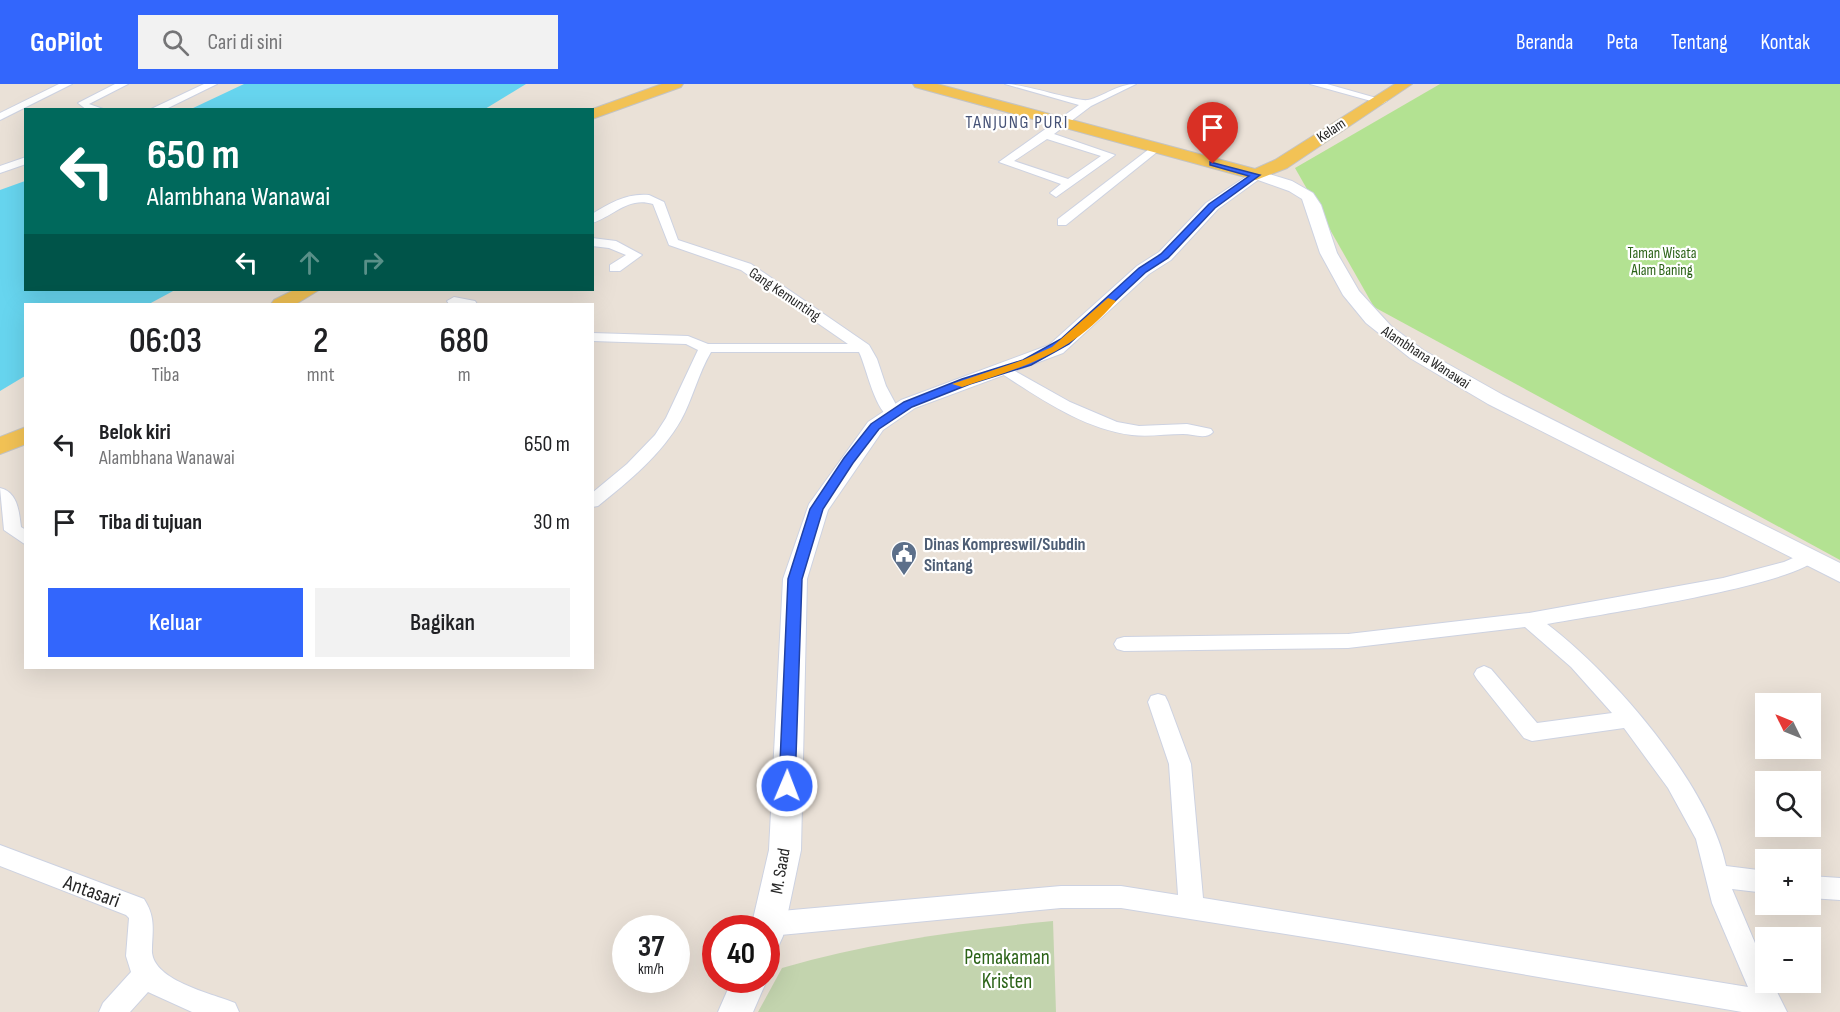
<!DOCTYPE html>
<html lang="id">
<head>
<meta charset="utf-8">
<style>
	:root { --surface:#fff; --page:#f2f2f2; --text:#202124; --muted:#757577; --accent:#3366fc }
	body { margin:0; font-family:"Sofia Sans Condensed",sans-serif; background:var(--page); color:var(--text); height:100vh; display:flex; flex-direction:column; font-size:22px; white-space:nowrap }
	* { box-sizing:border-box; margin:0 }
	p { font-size:20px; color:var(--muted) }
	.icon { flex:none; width:33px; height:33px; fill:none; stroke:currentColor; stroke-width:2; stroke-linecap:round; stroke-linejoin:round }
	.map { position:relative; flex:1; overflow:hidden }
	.details { position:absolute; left:24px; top:219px; width:570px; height:366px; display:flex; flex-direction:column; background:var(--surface); border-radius:0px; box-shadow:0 6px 24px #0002 }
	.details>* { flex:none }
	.guide { position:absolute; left:24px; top:24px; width:570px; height:183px; border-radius:0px; box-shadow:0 6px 24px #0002; background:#00695c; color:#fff; overflow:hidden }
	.needle { width:39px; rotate:313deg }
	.tools { position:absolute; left:1755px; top:609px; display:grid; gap:12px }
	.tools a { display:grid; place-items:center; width:66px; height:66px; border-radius:0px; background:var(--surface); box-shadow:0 6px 24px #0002; font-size:30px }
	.speed { position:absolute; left:612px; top:831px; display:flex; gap:12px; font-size:30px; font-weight:700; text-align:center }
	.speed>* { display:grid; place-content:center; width:78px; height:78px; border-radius:50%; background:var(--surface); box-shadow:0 6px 24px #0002; line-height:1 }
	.speed small { font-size:15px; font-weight:400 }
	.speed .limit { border:9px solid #d22; background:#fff; color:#111 }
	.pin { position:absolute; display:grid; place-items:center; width:51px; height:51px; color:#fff; margin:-62px -26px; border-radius:50% 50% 50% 0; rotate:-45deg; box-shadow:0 0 6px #0007 }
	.pin .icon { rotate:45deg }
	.me { position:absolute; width:66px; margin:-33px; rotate:1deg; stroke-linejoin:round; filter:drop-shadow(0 0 4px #0008) }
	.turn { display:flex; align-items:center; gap:21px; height:126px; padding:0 24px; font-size:27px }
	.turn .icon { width:78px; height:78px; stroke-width:2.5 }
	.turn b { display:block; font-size:42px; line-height:51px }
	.lanes { display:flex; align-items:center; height:57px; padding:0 24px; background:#0003; justify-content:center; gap:30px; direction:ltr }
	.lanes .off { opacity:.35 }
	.eta { display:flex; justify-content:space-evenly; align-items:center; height:102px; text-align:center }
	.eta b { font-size:36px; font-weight:600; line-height:42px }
	.action { display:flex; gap:12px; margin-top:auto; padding:12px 24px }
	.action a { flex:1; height:69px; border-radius:0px; background:var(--accent); color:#fff; font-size:24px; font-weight:600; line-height:69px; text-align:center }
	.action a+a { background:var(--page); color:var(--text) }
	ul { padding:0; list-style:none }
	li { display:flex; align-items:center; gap:18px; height:78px; padding:0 24px }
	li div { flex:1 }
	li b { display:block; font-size:22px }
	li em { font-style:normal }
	header { display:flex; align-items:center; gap:36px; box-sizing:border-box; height:84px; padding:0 30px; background:var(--accent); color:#fff }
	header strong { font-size:28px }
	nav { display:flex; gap:33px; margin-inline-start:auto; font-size:21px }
	.search { width:420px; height:54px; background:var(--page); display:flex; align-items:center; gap:15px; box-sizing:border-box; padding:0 21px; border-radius:0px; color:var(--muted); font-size:22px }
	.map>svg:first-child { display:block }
	.green { fill:#b3e292 }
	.cemetery { fill:#c3d4ae }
	.water { fill:#67d5ef }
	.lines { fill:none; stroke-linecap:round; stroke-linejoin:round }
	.street-casing { stroke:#cdd2e1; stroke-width:2 }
	.secondary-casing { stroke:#cdd2e1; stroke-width:2 }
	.primary-casing { stroke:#c3c3c3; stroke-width:2 }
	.street { fill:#fff; fill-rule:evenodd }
	.secondary { fill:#fff; fill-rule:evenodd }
	.primary { fill:#f2c255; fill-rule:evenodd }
	.route { fill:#3366fc; stroke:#2142a4; stroke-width:1.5 }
	.slow { fill:#f59e0b }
	.labels { text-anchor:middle; stroke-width:4.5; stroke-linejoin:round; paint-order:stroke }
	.far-street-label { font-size:15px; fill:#272727; stroke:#fff }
	.far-park-label { font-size:15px; fill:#2c6318; stroke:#fff }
	.far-quarter-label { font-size:18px; letter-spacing:1.5px; fill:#475377; stroke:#fff }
	.service-label { font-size:18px; font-weight:bold; fill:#4e5e75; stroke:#fff; text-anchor:start }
	.street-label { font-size:18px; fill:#272727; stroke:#fff }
	.near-street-label { font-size:21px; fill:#272727; stroke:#fff }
	.near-park-label { font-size:21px; fill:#2c6318; stroke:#fff }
</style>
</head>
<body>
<header>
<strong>GoPilot</strong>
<div class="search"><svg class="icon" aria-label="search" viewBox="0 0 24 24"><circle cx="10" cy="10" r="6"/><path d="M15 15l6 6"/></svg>Cari di sini</div>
<nav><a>Beranda</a><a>Peta</a><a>Tentang</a><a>Kontak</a></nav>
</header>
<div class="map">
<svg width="1840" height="928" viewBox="0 0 1840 928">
	<rect width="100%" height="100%" fill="#eae1d7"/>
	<polygon class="green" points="1440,0 1840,0 1840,476 1374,223 1295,84"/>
	<path class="cemetery" d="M1053,837L1056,928H758L782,884C870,858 962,846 1053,837Z"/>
	<g class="water">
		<polygon points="244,0 526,0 485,25 191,25"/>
		<polygon points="25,97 26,206 175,206 149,220 26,220 25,292 0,307 0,106"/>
	</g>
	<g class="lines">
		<defs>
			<g id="street">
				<polygon points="59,0 72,0 0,36 0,29"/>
				<polygon points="115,0 128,0 89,20 106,26 87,26 78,19"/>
				<polygon points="204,0 217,0 164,26 149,26"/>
				<path d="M1005,0C1026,0 1076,18 1088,16C1105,12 1117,0 1136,0L1091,22L1054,50L1115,71L1056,113L1050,109L1061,100L999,78L1079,21ZM1047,55L1101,72L1068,95L1014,77Z"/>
				<polygon points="1310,0 1327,0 1387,17 1382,20"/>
				<polygon points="1153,62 1162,64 1066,141 1058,141 1058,135"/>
				<polygon points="26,73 26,80 0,89 0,82"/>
				<path d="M649,111L664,118L678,156L751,180L869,261L877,275L886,302L901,330L899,333L893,335C875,330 867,284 859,268H711C698,290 693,314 681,336C661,371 629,397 598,422L592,423V409L627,380L655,351L666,334L698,266L686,260L592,257V249L688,252L708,260H848L741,186L669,161L653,120C628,112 614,132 592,139V130C610,119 627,109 649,111Z"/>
				<polygon points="592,154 616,157 642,171 620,187 610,187 610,181 626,171 609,164 592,162"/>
				<polygon points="454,213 475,217 477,220 449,220 447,217"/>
				<path d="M1004,281L1070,318L1117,338L1139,342L1187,340L1211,345L1213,348C1206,356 1193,350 1183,350C1166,350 1149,353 1132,351C1083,345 1040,314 999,288L997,285Z"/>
				<path d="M0,404C18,408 19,428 21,443L26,446V461L4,446Z"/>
				<path d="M1809,467L1815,469L1818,473C1801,501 1589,532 1547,540C1613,590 1709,701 1726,782L1766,787V809L1732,805L1766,885V898H1772L1787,928H1742L1342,859L1121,824H1061L770,852L766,850V844H760L758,840L761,832L770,828L1061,802H1121L1178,811L1169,680L1148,618L1151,612L1158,610L1165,612L1168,618L1191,680L1203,814L1748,903L1712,819L1696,755L1668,704L1624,644L1532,657L1524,654L1477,595L1474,590L1477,585L1484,582L1491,585L1537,639L1612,629L1571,583L1525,543L1348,564L1124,567L1117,565L1114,560L1117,555L1124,553L1348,550L1529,529L1723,494L1784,478Z"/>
				<path d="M0,761L144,815C155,832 153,844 152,864C149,896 211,909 235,919L239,928H192L148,908L130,928H99L103,919L131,888L126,872L129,834L126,831L0,782Z"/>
				<polygon points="1810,792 1840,794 1840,816 1810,814"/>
			</g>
			<g id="secondary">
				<polygon points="1256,86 1292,97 1313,109 1321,121 1337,169 1359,207 1391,242 1423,266 1503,311 1840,479 1840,498 1488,320 1410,274 1366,239 1343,211 1320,169 1302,115 1289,107 1258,96 1218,125 1171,176 1149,190 1063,269 915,324 883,346 828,426 807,495 801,766 783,852 778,863 766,867 766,844 751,844 769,766 783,495 809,420 868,338 901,316 1049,261 1137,182 1159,168 1206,119"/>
				<polygon points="766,895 767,896 753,928 718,928 732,896"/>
			</g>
			<g id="primary">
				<polygon points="662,0 683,0 681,3 592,35 592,26 590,26"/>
				<polygon points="913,0 937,0 1255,85 1275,76 1395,0 1412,0 1287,84 1256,96 915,3"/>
				<polygon points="294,206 319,206 296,220 271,220 274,216"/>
				<polygon points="26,343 26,360 0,370 0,353"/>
			</g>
		</defs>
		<use href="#street" class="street-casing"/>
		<use href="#secondary" class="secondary-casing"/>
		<use href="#primary" class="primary-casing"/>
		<use href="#street" class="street"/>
		<use href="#secondary" class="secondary"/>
		<use href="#primary" class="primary"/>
	</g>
	<polygon class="route" points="1210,78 1260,91 1215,124 1168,174 1146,188 1069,260 1031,281 970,300 912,323 879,345 853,379 823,425 802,495 795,702 793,707 781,707 779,702 788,495 810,425 844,374 871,340 904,318 962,295 1023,276 1061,255 1139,184 1161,170 1209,120 1249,92 1210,81"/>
	<path class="slow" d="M1108,214L1116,217C1071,270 1026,282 962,303L952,300L1023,276L1052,263Z"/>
	<defs>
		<symbol id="civic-pin" viewBox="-11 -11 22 30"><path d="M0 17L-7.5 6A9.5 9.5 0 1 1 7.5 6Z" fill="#5c6f8a" stroke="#fff"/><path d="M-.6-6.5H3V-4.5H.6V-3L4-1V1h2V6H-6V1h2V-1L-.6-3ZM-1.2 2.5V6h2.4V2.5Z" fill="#fff"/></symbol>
	</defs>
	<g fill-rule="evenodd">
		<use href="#civic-pin" x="889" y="455" width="30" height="40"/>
	</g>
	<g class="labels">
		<g class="far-street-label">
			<text transform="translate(1331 46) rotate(-34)" y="5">Kelam</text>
			<text transform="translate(785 210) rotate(34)" y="5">Gang Kemunting</text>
			<text transform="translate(1426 273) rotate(33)" y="5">Alambhana Wanawai</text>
		</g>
		<g class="far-park-label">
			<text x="1662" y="174">Taman Wisata<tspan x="1662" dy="17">Alam Baning</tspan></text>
		</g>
		<g class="far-quarter-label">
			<text x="1017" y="44">TANJUNG PURI</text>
		</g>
		<g class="service-label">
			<text x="924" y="466">Dinas Kompreswil/Subdin<tspan x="924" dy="21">Sintang</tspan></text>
		</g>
		<g class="street-label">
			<text transform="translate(780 787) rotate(-80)" y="6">M. Saad</text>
		</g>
		<g class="near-street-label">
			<text transform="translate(92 807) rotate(20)" y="7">Antasari</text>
		</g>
		<g class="near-park-label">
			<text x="1007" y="880">Pemakaman<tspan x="1007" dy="24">Kristen</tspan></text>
		</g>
	</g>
</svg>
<div class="tools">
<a><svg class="needle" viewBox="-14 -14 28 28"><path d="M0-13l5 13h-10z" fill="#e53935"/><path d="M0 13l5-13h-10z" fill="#757577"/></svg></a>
<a><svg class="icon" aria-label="search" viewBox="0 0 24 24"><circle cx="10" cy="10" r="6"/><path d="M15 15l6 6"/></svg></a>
<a>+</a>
<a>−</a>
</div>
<div class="speed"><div>37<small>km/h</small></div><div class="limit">40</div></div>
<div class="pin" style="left:1213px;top:80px;background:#d93025"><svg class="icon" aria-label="arrive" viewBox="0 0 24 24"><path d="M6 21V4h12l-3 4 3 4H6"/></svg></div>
<svg class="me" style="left:787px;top:702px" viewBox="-20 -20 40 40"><circle r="17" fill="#3366fc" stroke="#fff" stroke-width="3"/><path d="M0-11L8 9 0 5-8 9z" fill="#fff"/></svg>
<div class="guide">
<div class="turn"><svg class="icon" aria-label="left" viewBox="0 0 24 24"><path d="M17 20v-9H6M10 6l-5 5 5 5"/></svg><div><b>650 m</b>Alambhana Wanawai</div></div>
<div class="lanes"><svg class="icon" aria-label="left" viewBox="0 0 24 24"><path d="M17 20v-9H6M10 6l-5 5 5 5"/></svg><svg class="icon off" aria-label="ahead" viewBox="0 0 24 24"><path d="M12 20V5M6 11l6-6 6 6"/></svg><svg class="icon off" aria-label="right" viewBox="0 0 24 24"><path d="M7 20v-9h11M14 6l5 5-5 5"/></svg></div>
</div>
<section class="details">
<div class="eta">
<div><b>06:03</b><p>Tiba</p></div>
<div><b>2</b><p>mnt</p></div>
<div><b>680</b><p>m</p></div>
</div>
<ul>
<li><svg class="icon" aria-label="left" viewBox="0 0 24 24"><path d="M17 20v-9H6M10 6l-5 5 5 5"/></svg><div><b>Belok kiri</b><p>Alambhana Wanawai</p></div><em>650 m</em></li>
<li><svg class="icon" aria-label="arrive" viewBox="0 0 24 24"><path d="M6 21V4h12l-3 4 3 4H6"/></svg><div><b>Tiba di tujuan</b></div><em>30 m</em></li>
</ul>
<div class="action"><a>Keluar</a><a>Bagikan</a></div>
</section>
</div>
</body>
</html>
